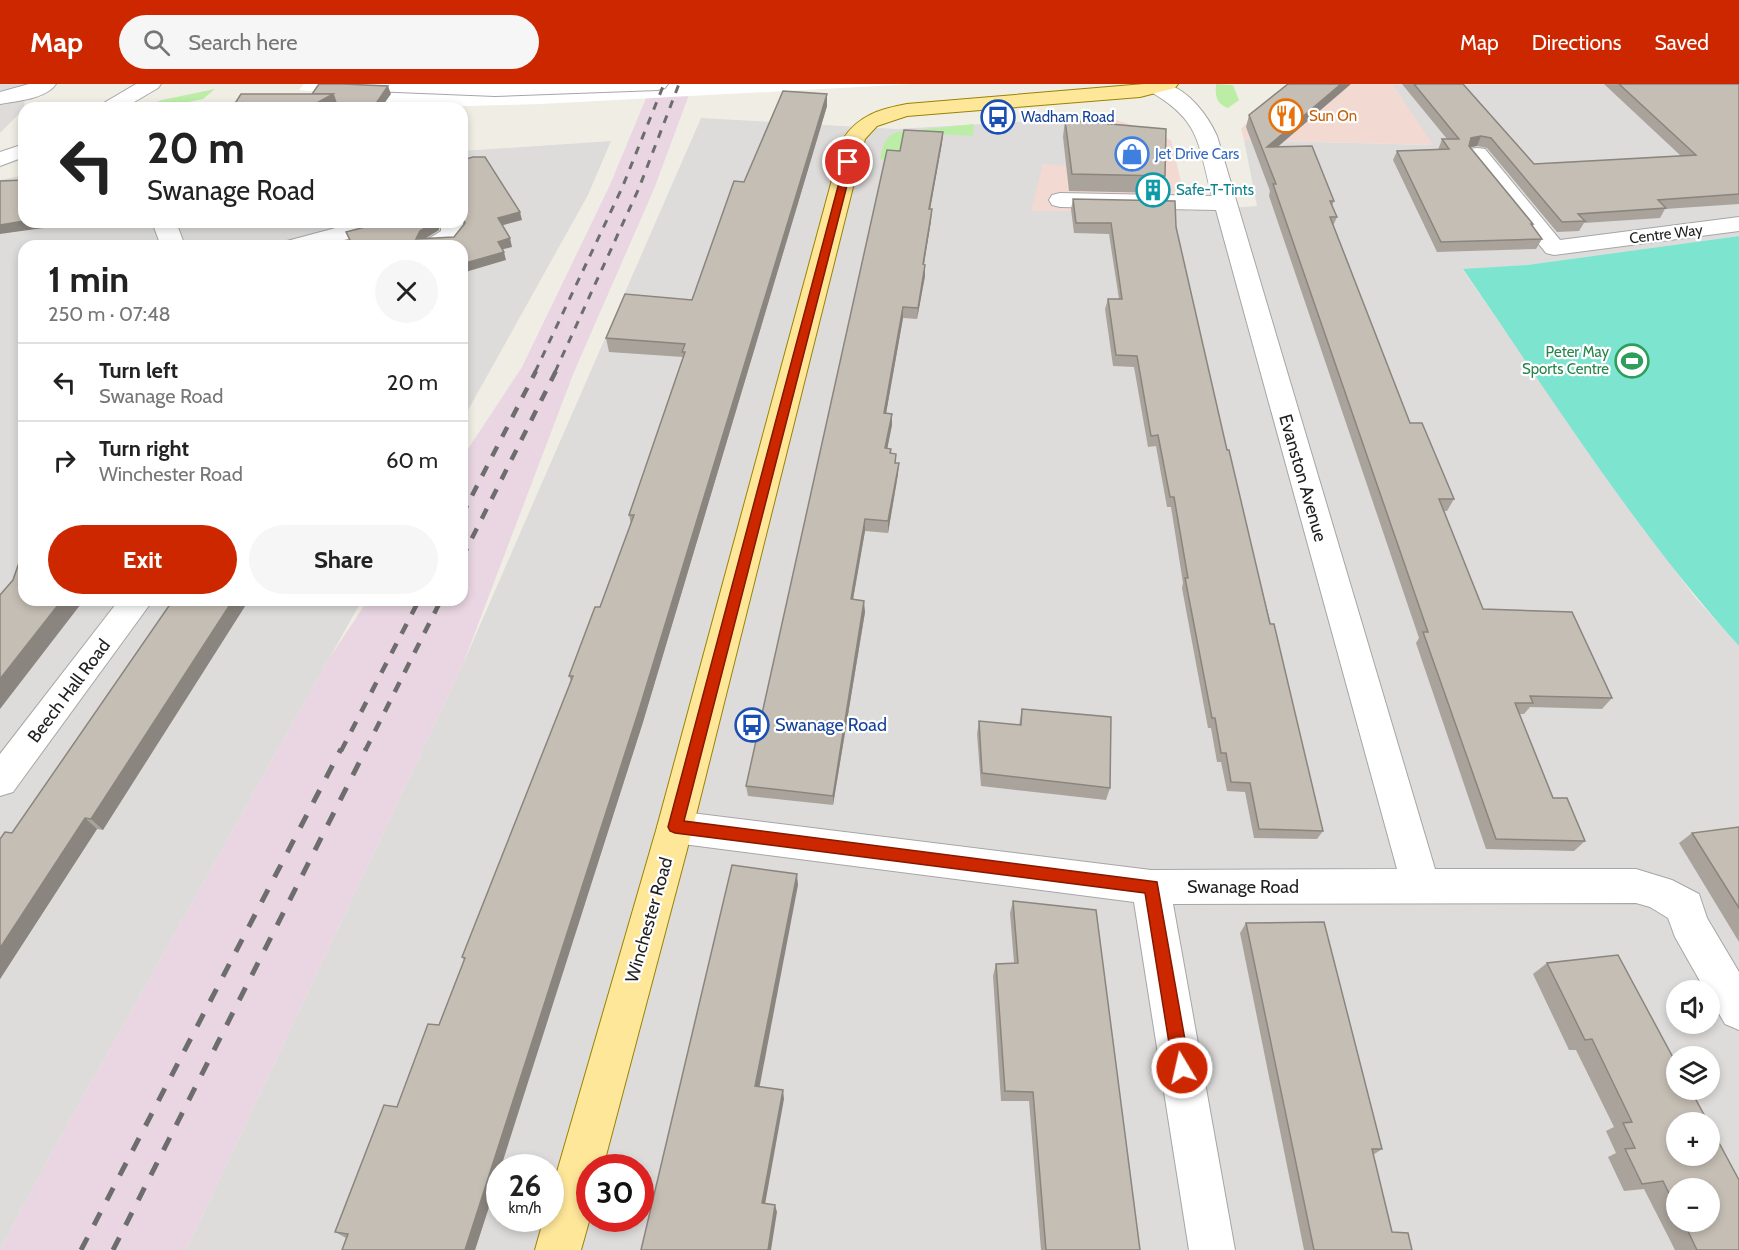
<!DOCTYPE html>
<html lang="en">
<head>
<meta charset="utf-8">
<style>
	:root { --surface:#fff; --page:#f6f6f6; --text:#222; --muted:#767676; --line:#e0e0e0; --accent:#cd2700 }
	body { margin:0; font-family:Cabin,sans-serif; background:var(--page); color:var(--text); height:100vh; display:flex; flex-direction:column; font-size:22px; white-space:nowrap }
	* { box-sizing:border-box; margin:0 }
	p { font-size:20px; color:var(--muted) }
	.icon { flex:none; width:33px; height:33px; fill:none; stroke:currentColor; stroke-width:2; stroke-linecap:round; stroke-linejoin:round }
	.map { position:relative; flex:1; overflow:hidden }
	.panel { position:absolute; left:18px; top:156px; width:450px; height:366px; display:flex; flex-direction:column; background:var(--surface); border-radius:18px; box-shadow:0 3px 9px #0003 }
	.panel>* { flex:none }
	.banner { position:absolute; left:18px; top:18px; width:450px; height:126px; border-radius:18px; box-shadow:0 3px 9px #0003; background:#fff; color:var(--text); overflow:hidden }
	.controls { position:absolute; left:1666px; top:896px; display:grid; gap:12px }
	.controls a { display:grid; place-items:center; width:54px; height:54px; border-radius:50%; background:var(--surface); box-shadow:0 3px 9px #0003; font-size:30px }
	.speed { position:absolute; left:486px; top:1070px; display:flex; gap:12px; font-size:30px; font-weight:700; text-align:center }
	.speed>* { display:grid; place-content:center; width:78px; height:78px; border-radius:50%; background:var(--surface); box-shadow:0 3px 9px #0003; line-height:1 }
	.speed small { font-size:15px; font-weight:400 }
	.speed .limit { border:9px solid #d22; background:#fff; color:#111 }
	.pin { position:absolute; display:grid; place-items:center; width:51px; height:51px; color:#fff; margin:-26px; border:3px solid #fff; border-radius:50%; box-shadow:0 2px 6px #0007 }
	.me { position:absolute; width:66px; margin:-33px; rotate:351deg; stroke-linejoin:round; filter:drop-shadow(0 0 4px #0008) }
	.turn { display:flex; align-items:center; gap:21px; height:126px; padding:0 30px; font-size:27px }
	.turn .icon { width:78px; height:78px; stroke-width:2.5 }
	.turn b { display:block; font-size:42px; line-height:51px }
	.round { display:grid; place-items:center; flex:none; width:63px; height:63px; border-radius:32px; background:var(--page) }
	.head { display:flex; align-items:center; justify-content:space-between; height:102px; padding:0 30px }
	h1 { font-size:36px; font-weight:800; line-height:45px }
	.cta { display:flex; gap:12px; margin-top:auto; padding:12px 30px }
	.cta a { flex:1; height:69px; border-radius:36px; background:var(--accent); color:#fff; font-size:24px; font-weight:800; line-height:69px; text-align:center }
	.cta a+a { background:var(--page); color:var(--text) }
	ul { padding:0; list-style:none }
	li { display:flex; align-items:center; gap:18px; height:78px; padding:0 30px; border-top:2px solid var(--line) }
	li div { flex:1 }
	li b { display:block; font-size:22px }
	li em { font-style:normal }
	header { display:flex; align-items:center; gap:36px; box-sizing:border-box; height:84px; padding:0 30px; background:var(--accent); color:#fff }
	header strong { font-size:28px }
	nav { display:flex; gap:33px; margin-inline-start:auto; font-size:21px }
	.search { width:420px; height:54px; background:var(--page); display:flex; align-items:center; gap:15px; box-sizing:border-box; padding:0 21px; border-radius:33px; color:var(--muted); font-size:22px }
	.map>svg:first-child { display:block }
	.residential { fill:#dddcdb; fill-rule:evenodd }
	.commercial { fill:#f2dad2 }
	.industrial { fill:#e9d6e2 }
	.grass { fill:#bceda7 }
	.pitch { fill:#7de4d0 }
	.pier { fill:#fff }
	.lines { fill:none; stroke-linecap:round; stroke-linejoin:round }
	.minor-casing { stroke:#a6a6a6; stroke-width:2 }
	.major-casing { stroke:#998300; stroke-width:2 }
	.minor { fill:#fff; fill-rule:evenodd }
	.major { fill:#ffe79a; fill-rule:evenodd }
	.rail-far2 { stroke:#6d6d6d; stroke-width:3; stroke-dasharray:8 8; stroke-linecap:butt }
	.rail-far1 { stroke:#6d6d6d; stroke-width:4.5; stroke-dasharray:11 11; stroke-linecap:butt }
	.rail { stroke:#6d6d6d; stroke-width:5; stroke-dasharray:14 14; stroke-linecap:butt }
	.wall { fill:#a9a39b; fill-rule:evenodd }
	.shaded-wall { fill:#8a857e }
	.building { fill:#c5beb4; stroke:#8a857e; stroke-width:1.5 }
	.route { fill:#cd2700; stroke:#851900; stroke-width:1.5 }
	.labels { text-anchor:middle; stroke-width:4.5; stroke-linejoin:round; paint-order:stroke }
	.far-food-label { font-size:15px; fill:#c56008; stroke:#fff; text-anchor:start }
	.far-transit-label { font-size:15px; fill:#164399; stroke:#fff; text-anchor:start }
	.far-shop-label { font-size:15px; fill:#366cbe; stroke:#fff; text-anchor:start }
	.far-culture-label { font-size:15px; fill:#0d838f; stroke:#fff; text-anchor:start }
	.far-street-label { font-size:15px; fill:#1f1f1f; stroke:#fff }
	.far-leisure-label { font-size:15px; fill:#27864d; stroke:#fff; text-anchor:end }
	.street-label { font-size:18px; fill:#1f1f1f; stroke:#fff }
	.transit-label { font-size:18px; fill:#164399; stroke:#fff; text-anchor:start }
</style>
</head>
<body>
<header>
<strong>Map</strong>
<div class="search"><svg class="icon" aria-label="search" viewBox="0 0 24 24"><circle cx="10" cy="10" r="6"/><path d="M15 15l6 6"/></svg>Search here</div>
<nav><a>Map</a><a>Directions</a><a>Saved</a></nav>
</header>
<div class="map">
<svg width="1739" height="1166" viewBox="0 0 1739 1166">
	<rect width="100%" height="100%" fill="#f0eee4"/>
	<g class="residential">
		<polygon points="0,0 26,0 24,25 0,49"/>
		<path d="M1392,0H1739V152L1527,181L1463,186L1589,368L1694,512L1739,562V1166H186L463,580L701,34L896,45L1105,33L1099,85L1188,127L1257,122L1244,56L1432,61ZM1677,906H1710V939H1677ZM1677,972H1710V1005H1677ZM1677,1038H1710V1071H1677ZM500,1083H550V1134H500ZM590,1083H640V1134H590ZM1677,1104H1710V1137H1677Z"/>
		<polygon points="611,57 588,111 462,337 462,162 24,162 24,516 362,516 50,1072 0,1166 0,96 24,91 24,138 462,138 462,67"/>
	</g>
	<g class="commercial">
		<polygon points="1286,0 1392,0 1433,61 1244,56 1241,45"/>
		<polygon points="1105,33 1126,39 1171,56 1188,127 1031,127 1043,80 1099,85"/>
	</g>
	<polygon class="industrial" points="652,0 693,0 654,105 574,288 463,580 186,1166 0,1166 50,1072 330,573 368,516 462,516 462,374 522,283 609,103"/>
	<g class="grass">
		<path d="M1216,0L1233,1L1239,16L1228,24C1216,20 1215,11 1216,0Z"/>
		<polygon points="215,5 203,15 159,24 141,24 162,16"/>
		<path d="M974,40L973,52L936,50L900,78L880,75C883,61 884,54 897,48Z"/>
	</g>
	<path class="pitch" d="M1739,152V562C1635,447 1551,313 1463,185L1527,181Z"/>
	<polygon class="pier" points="304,0 914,0 540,20 433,23 349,20 354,11 299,6"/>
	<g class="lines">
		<defs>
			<g id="minor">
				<path d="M29,0H56C46,15 16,17 0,20V8Z"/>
				<polygon points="136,0 161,0 158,4 124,24 99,24 102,20"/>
				<polygon points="337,0 668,0 665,4 658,6 495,12 347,6 340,4"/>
				<path d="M1151,0C1155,0 1161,0 1166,0C1189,6 1208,32 1217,52L1435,785H1636L1672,796L1699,810L1707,834L1739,888V946L1725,940L1710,914V906H1705L1675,853L1668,834L1650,823L1636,819L1173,820L1235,1166H1189L1134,818L675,759L662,754L657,743L662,732L675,727L1151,786L1397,785L1216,126L1060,123L1052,121L1049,116L1052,111L1060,109L1212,112C1198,60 1201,37 1151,8L1148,4Z"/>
				<polygon points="24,60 24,73 0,82 0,68"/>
				<polygon points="1477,64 1485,65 1560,156 1739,133 1739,147 1554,171 1546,169 1466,70 1469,65"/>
				<polygon points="462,134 465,148 455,160 421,162 425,157 441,147 441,138 462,138"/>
				<polygon points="152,138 176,138 185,162 161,162"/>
				<polygon points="358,138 396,138 392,143 322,162 283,162 287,157"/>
				<polygon points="119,516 153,516 13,708 0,712 0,670"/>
			</g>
			<path id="major" d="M1144,0H1178L1175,4L1140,13L907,32L877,42L865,55L693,743L603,1083H590V1134L581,1166H535L544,1134H550V1112L657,743L843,55C859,31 880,25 907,20Z"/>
		</defs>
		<use href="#minor" class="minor-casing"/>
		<use href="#major" class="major-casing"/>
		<use href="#minor" class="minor"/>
		<use href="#major" class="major"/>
		<g class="rail-far2">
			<polyline points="535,288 622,104 664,0"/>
			<polyline points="555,288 639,104 679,0"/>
		</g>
		<g class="rail-far1">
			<polyline points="462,431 536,287"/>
			<polyline points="462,474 556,287"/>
			<polyline points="341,667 419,516"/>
			<polyline points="365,667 441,516"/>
		</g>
		<g class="rail">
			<polyline points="81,1166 341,665"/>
			<polyline points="113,1166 366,665"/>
		</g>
	</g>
	<g class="wall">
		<polygon points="1402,0 1463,0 1534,80 1681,72 1604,0 1739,0 1739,120 1665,125 1660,134 1584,139 1579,147 1557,148 1487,64 1477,62 1470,63 1533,140 1532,142 1542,155 1536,165 1437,168 1393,76 1397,67 1438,66 1442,55 1447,55"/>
		<polygon points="827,22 643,638 500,1083 500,1089 475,1166 342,1166 346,1154 335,1148 397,1023 439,941 464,876 462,873 571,597 569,592 600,523 631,440 629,431 683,274 683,273 609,268 606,254 692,216 744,98"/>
		<polygon points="1249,31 1278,63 1334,117 1332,122 1337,133 1333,142 1410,339 1454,415 1447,427 1444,427 1483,525 1612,614 1602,625 1530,623 1524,630 1519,630 1553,714 1585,757 1574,767 1486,765 1416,559 1419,554 1269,112 1270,107 1246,43"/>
		<polygon points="1065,36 1165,92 1162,109 1069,107 1063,53"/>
		<polygon points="943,48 942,59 930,125 931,137 924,180 925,181 925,192 917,235 903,234 886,329 892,341 887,364 891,365 891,369 896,379 898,390 888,449 865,447 853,516 865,528 833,721 748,712 746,702 900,67"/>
		<polygon points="1073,115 1176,143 1227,366 1323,747 1317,755 1254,754 1245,708 1227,707 1221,678 1217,678 1211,644 1208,644 1182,504 1183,499 1171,423 1167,423 1156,362 1148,363 1134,283 1113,282 1105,225 1108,215 1119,215 1109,150 1074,149 1071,125"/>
		<polygon points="173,516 103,746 97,745 0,895 0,755 12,749"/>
		<polygon points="1022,625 1110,704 1106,716 981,702 977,650 979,637 1019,641"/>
		<polygon points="1739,743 1739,858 1679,759 1692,749"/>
		<polygon points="1013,817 1140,1166 1041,1166 1029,1017 1001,1017 993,892 996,880 1014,879 1010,829"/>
		<polygon points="1246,839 1382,1065 1373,1071 1392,1148 1412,1166 1304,1166 1240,849"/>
		<path d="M1547,879L1739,1166H1675L1644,1105L1624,1107L1608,1073L1616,1069L1606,1047L1614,1043L1576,966H1569L1533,890ZM1677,1104L1710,1137H1677Z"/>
	</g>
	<g class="shaded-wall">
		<polygon points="1341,0 1351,0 1266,73 1267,63"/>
		<polygon points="388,2 391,10 381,24 373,24"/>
		<polygon points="333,10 338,24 308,24"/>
		<polygon points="827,10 827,22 643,638 501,1083 500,1083 500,1089 475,1166 465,1166"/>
		<polygon points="943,48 942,59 928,137 929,125"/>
		<polygon points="1481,52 1477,62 1467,64 1471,54"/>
		<polygon points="932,125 931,137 922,192 923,180"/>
		<polygon points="520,128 522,136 500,142 498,134"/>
		<polygon points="24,137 24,138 86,138 0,150 0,141"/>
		<polygon points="435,138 439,138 439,146 423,156 416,155 420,147"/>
		<polygon points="510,154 512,163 500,166 498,158"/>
		<polygon points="504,168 506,176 462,189 462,180"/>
		<polygon points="925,181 925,192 917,235 918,224"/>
		<polygon points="903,223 903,234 884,341 884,329"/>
		<polygon points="892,330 892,341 885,376 885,364"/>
		<polygon points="899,379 898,390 888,449 888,437"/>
		<polygon points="865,435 865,447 851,526 851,515"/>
		<polygon points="62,516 84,516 0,625 0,595"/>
		<polygon points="233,516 249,516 103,746 91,735"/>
		<polygon points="864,517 865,528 833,721 833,712"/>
		<polygon points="85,734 97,745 0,895 0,864"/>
		<polygon points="797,790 798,801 758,1011 755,1002"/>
		<polygon points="783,1006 784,1015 764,1126 762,1119"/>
		<polygon points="775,1121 777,1128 771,1166 768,1166"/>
	</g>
	<g class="building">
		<polygon points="319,0 344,0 388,2 373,24 338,24 333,10 312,10"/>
		<polygon points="1288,0 1341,0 1267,63 1312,62 1334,117 1330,117 1337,133 1330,133 1410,339 1422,339 1454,415 1439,415 1483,525 1572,528 1612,614 1530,612 1533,619 1515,619 1553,714 1567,714 1585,757 1496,755 1423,548 1428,548 1273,100 1276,100 1249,31"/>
		<polygon points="1414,0 1463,0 1534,80 1696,71 1619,0 1739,0 1739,110 1658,116 1666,124 1578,130 1585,137 1562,138 1491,54 1481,52 1471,54 1469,62 1533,140 1531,140 1542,155 1441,158 1397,67 1449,65 1442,55 1459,55"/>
		<polygon points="783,7 827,10 639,626 465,1166 342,1166 348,1150 335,1148 384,1021 397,1023 428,940 439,941 465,874 462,873 573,592 569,592 595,523 600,523 634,431 629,431 685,268 682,268 685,260 606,254 625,210 692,216 734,97 744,98"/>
		<polygon points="241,10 333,10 308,24 232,24"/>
		<polygon points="1065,36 1166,45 1165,92 1072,90"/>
		<polygon points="904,46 943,48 929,125 932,125 923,180 925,181 918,224 903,223 884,329 892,330 885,364 891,365 890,369 896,370 895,379 899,379 888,437 865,435 851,515 864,517 833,712 746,702 887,66 900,67"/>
		<polygon points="473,73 485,73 520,128 498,134 510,154 498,158 504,168 462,180 462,162 353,162 346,148 384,138 435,138 420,147 416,155 454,153 465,139 462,129 462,76"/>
		<polygon points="24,96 24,137 0,141 0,97"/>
		<polygon points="1073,115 1175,117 1176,143 1227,366 1229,366 1270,540 1274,540 1323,747 1259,745 1250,699 1231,698 1226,669 1221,669 1215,634 1212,634 1185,494 1188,494 1174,413 1170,413 1158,351 1151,352 1137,272 1116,271 1108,215 1122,215 1111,139 1076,139"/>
		<polygon points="24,464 24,516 62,516 0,595 0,511 13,496"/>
		<polygon points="173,516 233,516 91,735 85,734 0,864 0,755 5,748 12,749"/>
		<polygon points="1022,625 1111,633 1110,704 982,689 979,637 1021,641"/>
		<polygon points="1739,743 1739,824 1692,749"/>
		<polygon points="732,781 797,790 755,1002 783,1006 762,1119 775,1121 768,1166 641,1166"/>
		<polygon points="1013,817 1096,826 1140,1166 1046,1166 1033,1008 1005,1007 996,880 1018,879"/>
		<polygon points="1324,838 1382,1065 1372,1065 1392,1148 1408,1149 1412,1166 1314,1166 1246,839"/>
		<polygon points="1618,871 1677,981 1677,1005 1690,1005 1708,1038 1677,1038 1677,1071 1710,1071 1710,1042 1739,1096 1739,1166 1697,1166 1683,1137 1710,1137 1710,1104 1677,1104 1677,1126 1663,1097 1642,1100 1625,1065 1635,1064 1623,1039 1632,1038 1592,955 1585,956 1547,879"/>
	</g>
	<polygon class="route" points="845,76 853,78 684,737 1157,798 1190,984 1188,991 1182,993 1176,991 1173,984 1145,809 675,749 670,747 668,743"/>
	<defs>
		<symbol id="restaurant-ring" viewBox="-11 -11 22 22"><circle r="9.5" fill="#fff" stroke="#e8710a" stroke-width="1.5"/><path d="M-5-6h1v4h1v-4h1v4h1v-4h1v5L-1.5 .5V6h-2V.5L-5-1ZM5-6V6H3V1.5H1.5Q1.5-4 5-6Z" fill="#e8710a"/></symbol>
		<symbol id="bus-ring" viewBox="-11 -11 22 22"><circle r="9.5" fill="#fff" stroke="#1a4fb4" stroke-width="1.5"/><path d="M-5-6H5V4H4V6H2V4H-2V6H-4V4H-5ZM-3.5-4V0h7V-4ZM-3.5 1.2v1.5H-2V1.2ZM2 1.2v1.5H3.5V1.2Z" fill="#1a4fb4"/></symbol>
		<symbol id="shop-ring" viewBox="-11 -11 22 22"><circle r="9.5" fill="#fff" stroke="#3f7fe0" stroke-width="1.5"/><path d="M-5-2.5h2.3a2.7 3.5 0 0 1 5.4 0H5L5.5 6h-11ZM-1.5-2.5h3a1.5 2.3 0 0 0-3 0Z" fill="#3f7fe0"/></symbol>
		<symbol id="building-ring" viewBox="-11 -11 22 22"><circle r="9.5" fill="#fff" stroke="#0f9aa8" stroke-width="1.5"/><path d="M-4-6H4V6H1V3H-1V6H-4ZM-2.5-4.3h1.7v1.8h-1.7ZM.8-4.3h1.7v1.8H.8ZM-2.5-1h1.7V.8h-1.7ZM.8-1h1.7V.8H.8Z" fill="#0f9aa8"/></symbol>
		<symbol id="stadium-ring" viewBox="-11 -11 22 22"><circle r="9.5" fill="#fff" stroke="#2e9e5b" stroke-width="1.5"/><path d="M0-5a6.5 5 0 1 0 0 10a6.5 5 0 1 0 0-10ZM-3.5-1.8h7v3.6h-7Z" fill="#2e9e5b"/></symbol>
	</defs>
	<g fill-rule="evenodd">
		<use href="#restaurant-ring" x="1267" y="13" width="38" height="38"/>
		<use href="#bus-ring" x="979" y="14" width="38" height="38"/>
		<use href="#shop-ring" x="1113" y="51" width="38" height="38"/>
		<use href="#building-ring" x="1134" y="87" width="38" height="38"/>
		<use href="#stadium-ring" x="1613" y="258" width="38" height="38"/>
		<use href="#bus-ring" x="733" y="622" width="38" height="38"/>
	</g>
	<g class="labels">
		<g class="far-food-label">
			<text x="1309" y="37">Sun On</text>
		</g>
		<g class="far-transit-label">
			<text x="1021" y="38">Wadham Road</text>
		</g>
		<g class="far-shop-label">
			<text x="1155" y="75">Jet Drive Cars</text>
		</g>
		<g class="far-culture-label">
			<text x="1176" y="111">Safe-T-Tints</text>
		</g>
		<g class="far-street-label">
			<text transform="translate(1666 150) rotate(-7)" y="5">Centre Way</text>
		</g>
		<g class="far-leisure-label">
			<text x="1609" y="273">Peter May<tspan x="1609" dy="17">Sports Centre</tspan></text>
		</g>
		<g class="street-label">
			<text transform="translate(1303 394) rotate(74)" y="6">Evanston Avenue</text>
			<text transform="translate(69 607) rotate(-53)" y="6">Beech Hall Road</text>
			<text x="1243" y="809">Swanage Road</text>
			<text transform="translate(649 836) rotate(-74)" y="6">Winchester Road</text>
		</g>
		<g class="transit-label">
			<text x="775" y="647">Swanage Road</text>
		</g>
	</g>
</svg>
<div class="controls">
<a><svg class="icon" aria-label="sound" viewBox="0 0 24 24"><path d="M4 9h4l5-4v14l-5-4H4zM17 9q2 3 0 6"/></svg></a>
<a><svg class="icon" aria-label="layers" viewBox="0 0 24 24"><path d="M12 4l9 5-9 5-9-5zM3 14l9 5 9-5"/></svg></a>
<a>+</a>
<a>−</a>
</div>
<div class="speed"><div>26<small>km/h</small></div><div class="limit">30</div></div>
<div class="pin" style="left:848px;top:78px;background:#d93025"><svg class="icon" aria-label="arrive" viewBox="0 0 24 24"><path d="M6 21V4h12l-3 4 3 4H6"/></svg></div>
<svg class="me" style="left:1182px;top:984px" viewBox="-20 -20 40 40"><circle r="17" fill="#cd2700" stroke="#fff" stroke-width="3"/><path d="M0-11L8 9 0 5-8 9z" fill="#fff"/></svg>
<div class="banner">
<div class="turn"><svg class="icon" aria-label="left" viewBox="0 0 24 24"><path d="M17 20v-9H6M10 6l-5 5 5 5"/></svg><div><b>20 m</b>Swanage Road</div></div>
</div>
<section class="panel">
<div class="head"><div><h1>1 min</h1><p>250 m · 07:48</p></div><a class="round"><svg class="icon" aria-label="close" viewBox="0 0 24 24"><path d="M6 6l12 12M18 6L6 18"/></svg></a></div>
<ul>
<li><svg class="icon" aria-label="left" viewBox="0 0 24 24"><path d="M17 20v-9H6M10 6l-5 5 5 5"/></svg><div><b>Turn left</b><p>Swanage Road</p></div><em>20 m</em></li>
<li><svg class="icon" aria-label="right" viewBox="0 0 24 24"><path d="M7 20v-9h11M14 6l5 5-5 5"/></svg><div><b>Turn right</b><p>Winchester Road</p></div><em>60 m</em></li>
</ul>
<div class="cta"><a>Exit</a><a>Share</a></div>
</section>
</div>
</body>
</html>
